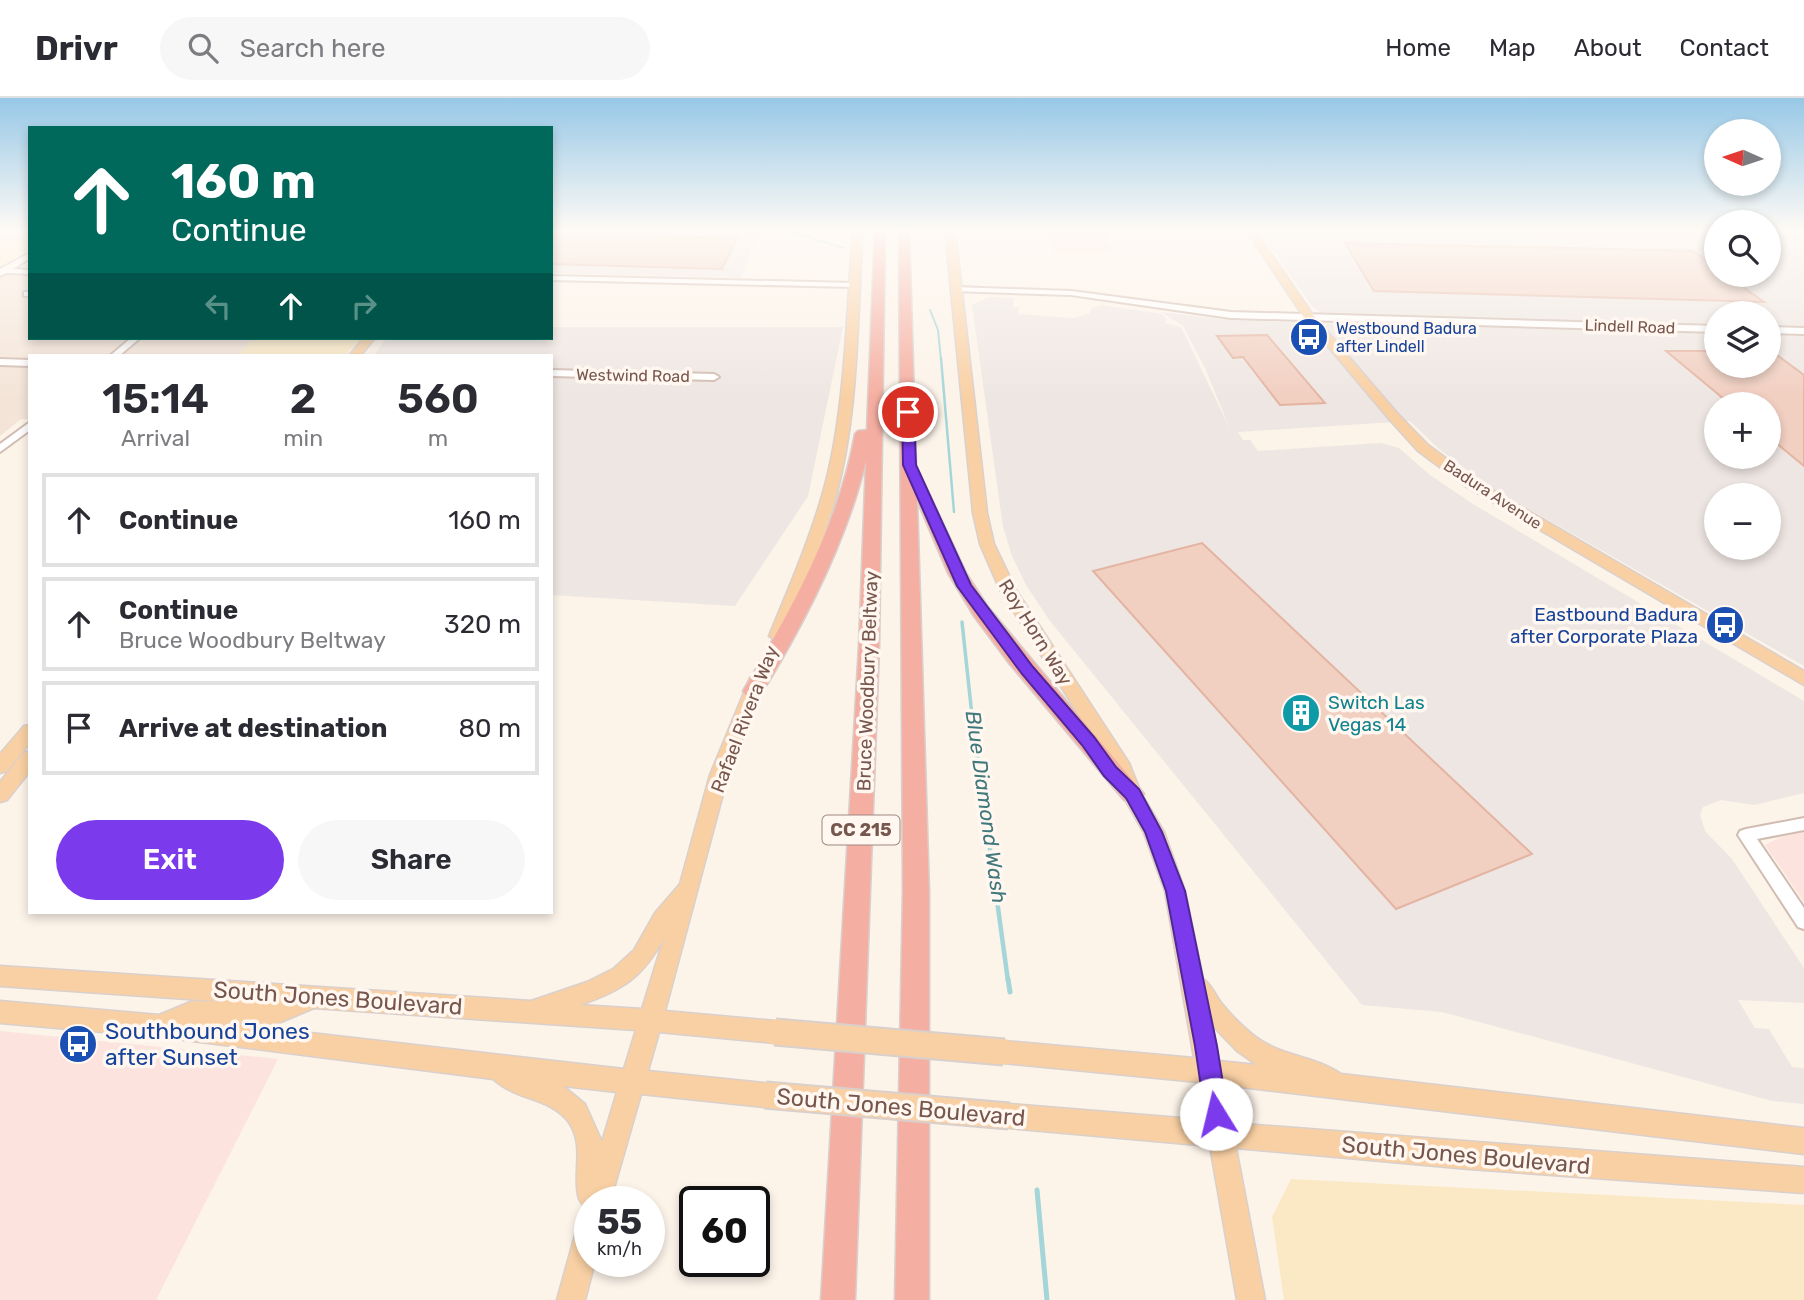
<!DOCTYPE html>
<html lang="en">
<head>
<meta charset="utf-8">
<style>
	:root { --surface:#fff; --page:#f7f7f7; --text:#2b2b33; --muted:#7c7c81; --line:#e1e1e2; --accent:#7c3aed }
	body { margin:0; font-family:Rubik,sans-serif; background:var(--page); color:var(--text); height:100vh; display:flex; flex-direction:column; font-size:26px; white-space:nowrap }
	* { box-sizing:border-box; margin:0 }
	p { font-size:23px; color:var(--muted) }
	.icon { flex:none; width:38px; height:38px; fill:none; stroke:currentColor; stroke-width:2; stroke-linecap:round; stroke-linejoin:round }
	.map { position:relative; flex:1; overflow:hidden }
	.drawer { position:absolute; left:28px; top:256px; width:525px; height:560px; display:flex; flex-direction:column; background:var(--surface); border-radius:0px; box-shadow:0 4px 10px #0003 }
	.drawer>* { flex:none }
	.top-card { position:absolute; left:28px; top:28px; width:525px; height:214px; border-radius:0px; box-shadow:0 4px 10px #0003; background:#00695c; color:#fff; overflow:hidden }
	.needle { width:46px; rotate:273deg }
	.buttons { position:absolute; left:1704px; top:21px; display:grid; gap:14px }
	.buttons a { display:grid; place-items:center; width:77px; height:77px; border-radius:50%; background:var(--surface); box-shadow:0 4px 10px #0003; font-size:35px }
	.speed { position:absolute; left:574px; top:1088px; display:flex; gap:14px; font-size:35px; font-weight:700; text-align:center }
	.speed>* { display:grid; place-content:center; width:91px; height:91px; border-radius:50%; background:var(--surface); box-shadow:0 4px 10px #0003; line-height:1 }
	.speed small { font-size:18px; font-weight:400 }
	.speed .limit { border:4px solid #111; border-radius:10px; background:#fff; color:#111 }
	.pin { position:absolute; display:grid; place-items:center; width:60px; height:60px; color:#fff; margin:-30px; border:4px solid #fff; border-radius:50%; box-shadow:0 2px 7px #0007 }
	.me { position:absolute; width:77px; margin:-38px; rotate:351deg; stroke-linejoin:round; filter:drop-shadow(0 0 5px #0008) }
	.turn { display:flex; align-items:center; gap:24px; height:147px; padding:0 28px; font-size:32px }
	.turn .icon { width:91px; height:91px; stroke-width:2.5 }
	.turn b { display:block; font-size:49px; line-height:60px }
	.lanes { display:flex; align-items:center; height:66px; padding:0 28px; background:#0003; justify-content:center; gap:35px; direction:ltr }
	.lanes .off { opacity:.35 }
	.eta { display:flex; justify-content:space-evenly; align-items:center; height:119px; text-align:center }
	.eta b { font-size:42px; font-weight:600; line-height:49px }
	.button { display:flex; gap:14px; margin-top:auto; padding:14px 28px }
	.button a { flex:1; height:80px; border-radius:42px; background:var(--accent); color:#fff; font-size:28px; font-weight:600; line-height:80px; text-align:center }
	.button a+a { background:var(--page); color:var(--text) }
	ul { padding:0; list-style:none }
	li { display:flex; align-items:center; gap:21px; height:94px; margin:0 14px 10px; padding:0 14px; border:4px solid var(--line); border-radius:0px }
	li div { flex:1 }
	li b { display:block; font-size:26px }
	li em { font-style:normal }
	header { display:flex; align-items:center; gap:42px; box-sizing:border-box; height:98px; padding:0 35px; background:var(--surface); border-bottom:2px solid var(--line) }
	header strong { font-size:33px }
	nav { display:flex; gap:38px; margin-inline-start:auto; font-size:24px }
	.search { width:490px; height:63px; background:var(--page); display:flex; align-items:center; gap:18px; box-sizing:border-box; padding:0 24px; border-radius:38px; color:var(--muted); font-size:26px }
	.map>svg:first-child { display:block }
	.residential { fill:#f4e4d8 }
	.commercial { fill:#fce3de }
	.industrial { fill:#eee6e2; fill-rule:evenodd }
	.sand { fill:#fbe9c5 }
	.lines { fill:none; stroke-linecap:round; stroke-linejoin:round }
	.stream-far4 { stroke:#a4d5d8; stroke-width:2 }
	.stream-far3 { stroke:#a4d5d8; stroke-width:2.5 }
	.stream-far2 { stroke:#a4d5d8; stroke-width:3.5 }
	.stream-far1 { stroke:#a4d5d8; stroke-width:4.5 }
	.stream { stroke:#a4d5d8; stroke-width:5 }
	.building { fill:#f1cfc1; stroke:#e4b4a2; stroke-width:2 }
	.minor-casing { stroke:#d1bcb1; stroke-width:4 }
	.major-casing { stroke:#d9d0cd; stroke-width:3 }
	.highway-casing { stroke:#d9d0cd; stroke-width:3 }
	.minor { fill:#fff; fill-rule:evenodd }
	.major { fill:#f9d0a4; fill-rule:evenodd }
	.highway { fill:#f5afa2; fill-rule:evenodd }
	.major-bridge-casing { stroke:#d9d0cd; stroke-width:29; stroke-linecap:butt }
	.major-bridge { stroke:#f9d0a4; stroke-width:25 }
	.route { fill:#7c3aed; stroke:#51269a; stroke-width:2 }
	.labels { text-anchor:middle; stroke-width:7; stroke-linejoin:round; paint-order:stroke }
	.far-street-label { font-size:16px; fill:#77574d; stroke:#fff7f0 }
	.far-transit-label { font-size:16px; fill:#164399; stroke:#fff7f0; text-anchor:start }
	.shield { fill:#fff7f0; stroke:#a0877e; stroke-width:2 }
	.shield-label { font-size:18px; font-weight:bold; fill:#77574d }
	.transit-label { font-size:19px; fill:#164399; stroke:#fff7f0; text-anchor:end }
	.street-label { font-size:19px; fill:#77574d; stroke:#fff7f0 }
	.culture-label { font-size:19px; fill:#0d838f; stroke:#fff7f0; text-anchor:start }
	.water-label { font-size:21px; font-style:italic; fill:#40787c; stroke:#fff7f0 }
	.near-street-label { font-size:23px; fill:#77574d; stroke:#fff7f0 }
	.near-transit-label { font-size:23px; fill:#164399; stroke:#fff7f0; text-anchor:start }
</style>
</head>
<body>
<header>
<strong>Drivr</strong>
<div class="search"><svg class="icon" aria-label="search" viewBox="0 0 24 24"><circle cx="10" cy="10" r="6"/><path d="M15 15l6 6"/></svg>Search here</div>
<nav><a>Home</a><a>Map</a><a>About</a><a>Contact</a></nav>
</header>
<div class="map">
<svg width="1804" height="1202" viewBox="0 0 1804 1202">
	<rect width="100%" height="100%" fill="#fcf3e9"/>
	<polygon class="residential" points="0,176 30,176 30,240 254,240 238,257 30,257 30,321 21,321 0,338"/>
	<g class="commercial">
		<polygon points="1048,132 1105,132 1113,156 1055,156"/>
		<polygon points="1804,733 1804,804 1765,747 1783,738"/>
		<polygon points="0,933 278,961 156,1202 0,1202"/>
	</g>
	<g class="industrial">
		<polygon points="551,132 751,132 758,133 741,180 551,175"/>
		<path d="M1259,132H1717V177H1769V138H1804V568L1487,387L1439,351L1410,323L1238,334L1243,342H1250L1258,353L1381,345L1399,350L1430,377L1473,406L1804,603V695L1754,707L1721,702L1703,709L1700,717L1705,733L1732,761L1804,870V905L1738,902L1755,930L1769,931L1792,969L1804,970V1006L1772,1003L1442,914L1362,907L1050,523L1026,487L1012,458L1003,429L972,207L989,199L1014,200L1013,209H1019L1018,216L1074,220L1090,215L1091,210L1102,207L1161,216L1167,221L1165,225L1181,229L1231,333L1205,270L1183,228L1161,214L1229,222L1335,226L1311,207ZM1717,215H1769V268H1717ZM1717,306H1769V359H1717ZM1717,397H1769V450H1717Z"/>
		<polygon points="551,229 843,229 808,398 735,508 551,497 551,257 374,257 387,240 551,240"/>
	</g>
	<g class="sand">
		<polygon points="0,136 30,136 30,151 0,168"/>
		<polygon points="254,240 361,240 346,257 238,257"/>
		<polygon points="1291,1081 1804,1107 1804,1202 1284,1202 1272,1119"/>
	</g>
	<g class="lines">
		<g class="stream-far4">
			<polyline points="783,132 844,150"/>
			<polyline points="930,212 938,232 941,262"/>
		</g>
		<polyline class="stream-far3" points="941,260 954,414"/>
		<polyline class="stream-far2" points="962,524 973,627"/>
		<polyline class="stream-far1" points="973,626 1008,883"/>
		<g class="stream">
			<polyline points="1008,881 1010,894"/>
			<polyline points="1037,1092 1047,1202"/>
		</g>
	</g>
	<g class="building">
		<polygon points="551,136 737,140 722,171 551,166"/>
		<polygon points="1345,145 1693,153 1717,170 1717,177 1726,177 1764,204 1374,193"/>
		<polygon points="1267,237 1325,305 1280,307 1243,259 1233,260 1217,238"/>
		<polygon points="1769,251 1804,277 1804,368 1769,339 1769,306 1730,306 1666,253 1717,253 1717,268 1769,268"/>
		<polygon points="1202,445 1532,756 1396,811 1093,473"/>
	</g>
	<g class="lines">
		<defs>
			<g id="minor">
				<polygon points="30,155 30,160 13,171 30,172 30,176 6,175 0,178 0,171"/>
				<polygon points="551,178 854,185 858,187 854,189 551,182"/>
				<polygon points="956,189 1071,193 1231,214 1717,228 1717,234 1231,220 1071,197 953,193 953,189"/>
				<rect x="24" y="194" width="6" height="4"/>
				<polygon points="1769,229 1804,230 1804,236 1769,235"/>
				<polygon points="131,240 140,240 120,257 111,257"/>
				<polygon points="0,261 30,262 30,268 0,267"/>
				<polygon points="551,272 714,276 719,279 714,282 551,278"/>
				<polygon points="30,324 30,332 0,354 0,346"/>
				<polygon points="1804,720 1804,732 1757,741 1804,810 1804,831 1798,829 1738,737 1740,733 1746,731"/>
			</g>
			<g id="major">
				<path d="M853,132H863C857,219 859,314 836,398C823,446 804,492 785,538L777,543L769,538C788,492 808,446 822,398C846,316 846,218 853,132Z"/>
				<path d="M945,132H955L987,415L994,446L1016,492L1129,665L1141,695L1164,734L1185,793L1203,881C1212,886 1215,898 1222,906C1231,917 1242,928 1253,937C1278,958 1313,957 1341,976L1804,1030V1056L1223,987L1231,1025L1804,1069V1095L1469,1071L1236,1050L1265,1202H1237L1210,1048L1009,1030L1000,1027L997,1018L1000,1009L1009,1006L1205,1022L1198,984L1004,965L996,962L992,954L996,946L1004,943L1194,960L1165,793L1144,735L1122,696L1113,671L1000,492L980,446L973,415ZM1212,927L1237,953L1257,967L1219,963Z"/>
				<polygon points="1246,132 1255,132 1313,217 1397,315 1428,347 1477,383 1804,573 1804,587 1467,389 1418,353 1389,321 1305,221"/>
				<polygon points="363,240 375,240 361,257 350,257"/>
				<path d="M759,574L768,580L728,677L665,913L775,923L783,926L787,934L783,942L775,945L659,934L648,973L765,985L774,989L777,997L774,1005L765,1009L641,996L610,1104H590V1114C586,1110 579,1105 578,1097C573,1072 585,1046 568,1023C549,999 517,1003 493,981L160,939L0,925V903L159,917L193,903L230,904L0,888V868L531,903L587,884L613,871L634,852L655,815L680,786L710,677L750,580ZM664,840L642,911L580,907C623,892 642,880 664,840ZM314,910L636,932L624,971L224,925L276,926ZM563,988L617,994L602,1044L585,1006Z"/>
				<polygon points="30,627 30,645 7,673 0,675 0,656 24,628"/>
				<polygon points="30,653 30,673 7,702 0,704 0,684 23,655"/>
				<polygon points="590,1117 590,1164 595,1164 585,1202 557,1202 577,1130 580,1120"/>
			</g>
			<g id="highway">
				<path d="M875,132H885L879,548L855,1202H821L859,548L866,363C847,442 803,528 760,598L753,600L746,598L743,593C790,514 839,427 855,336L858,333L867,332Z"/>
				<polygon points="899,132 909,132 916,368 966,475 988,509 1144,696 1140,702 1132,705 1124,702 1009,565 974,518 948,475 917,402 929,794 929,1202 895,1202 903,794"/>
			</g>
		</defs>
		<use href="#minor" class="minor-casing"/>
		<use href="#major" class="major-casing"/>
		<use href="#highway" class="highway-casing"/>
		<use href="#minor" class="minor"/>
		<use href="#major" class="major"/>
		<use href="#highway" class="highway"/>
		<defs>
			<g id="major-bridge">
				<polyline points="775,934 1004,954"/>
				<polyline points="765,997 1009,1018"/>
			</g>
		</defs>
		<use href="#major-bridge" class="major-bridge-casing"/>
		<use href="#major-bridge" class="major-bridge"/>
	</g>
	<linearGradient id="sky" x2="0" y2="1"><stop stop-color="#97c8e7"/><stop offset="0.44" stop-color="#fefaf5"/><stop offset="1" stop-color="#fefaf5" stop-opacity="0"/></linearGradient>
	<rect width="1804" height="300" fill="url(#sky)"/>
	<polygon class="route" points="908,311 914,314 916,367 971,487 1033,569 1094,639 1116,669 1139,691 1162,734 1185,793 1217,948 1228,1016 1224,1024 1216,1028 1208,1024 1205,1016 1195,948 1166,793 1145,734 1126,700 1104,678 1082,647 1022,576 957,488 903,367 902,314"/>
	<defs>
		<symbol id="bus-disc" viewBox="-11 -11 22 22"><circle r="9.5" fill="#1a4fb4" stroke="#fff7f0"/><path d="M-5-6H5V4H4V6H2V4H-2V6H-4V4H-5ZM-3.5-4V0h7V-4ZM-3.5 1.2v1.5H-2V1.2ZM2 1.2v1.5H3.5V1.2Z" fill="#fff"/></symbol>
		<symbol id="building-disc" viewBox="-11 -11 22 22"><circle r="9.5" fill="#0f9aa8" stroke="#fff7f0"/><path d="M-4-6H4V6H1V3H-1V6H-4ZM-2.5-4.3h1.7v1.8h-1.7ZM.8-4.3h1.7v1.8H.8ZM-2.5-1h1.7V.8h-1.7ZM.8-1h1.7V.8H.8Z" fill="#fff"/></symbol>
	</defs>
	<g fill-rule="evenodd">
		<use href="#bus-disc" x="1287" y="217" width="44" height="44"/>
		<use href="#bus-disc" x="1703" y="505" width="44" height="44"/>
		<use href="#building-disc" x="1279" y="593" width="44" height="44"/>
		<use href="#bus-disc" x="56" y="924" width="44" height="44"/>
	</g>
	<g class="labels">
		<g class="far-street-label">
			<text transform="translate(1630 228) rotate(2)" y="6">Lindell Road</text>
			<text transform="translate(633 277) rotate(1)" y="6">Westwind Road</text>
			<text transform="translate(1493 396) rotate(33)" y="6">Badura Avenue</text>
		</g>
		<g class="far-transit-label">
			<text x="1336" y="236">Westbound Badura<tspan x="1336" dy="18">after Lindell</tspan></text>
		</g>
		<rect class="shield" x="822.5" y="717.5" width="77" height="29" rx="5"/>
		<g class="shield-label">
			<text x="861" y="738">CC 215</text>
		</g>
		<g class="transit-label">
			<text x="1698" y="523">Eastbound Badura<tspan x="1698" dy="22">after Corporate Plaza</tspan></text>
		</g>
		<g class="street-label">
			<text transform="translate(1036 534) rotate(58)" y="7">Roy Horn Way</text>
			<text transform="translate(867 583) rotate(-88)" y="7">Bruce Woodbury Beltway</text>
			<text transform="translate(744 621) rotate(-69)" y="7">Rafael Rivera Way</text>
		</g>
		<g class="culture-label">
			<text x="1328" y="611">Switch Las<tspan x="1328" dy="22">Vegas 14</tspan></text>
		</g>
		<g class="water-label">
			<text transform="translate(986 709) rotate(82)" y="7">Blue Diamond Wash</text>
		</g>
		<g class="near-street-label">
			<text transform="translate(338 900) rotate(4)" y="8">South Jones Boulevard</text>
			<text transform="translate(901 1009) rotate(5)" y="8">South Jones Boulevard</text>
			<text transform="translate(1466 1057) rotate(5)" y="8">South Jones Boulevard</text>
		</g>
		<g class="near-transit-label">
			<text x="105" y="941">Southbound Jones<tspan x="105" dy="26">after Sunset</tspan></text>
		</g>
	</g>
</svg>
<div class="buttons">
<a><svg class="needle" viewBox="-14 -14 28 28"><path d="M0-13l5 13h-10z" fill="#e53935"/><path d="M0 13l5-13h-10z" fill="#7c7c81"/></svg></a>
<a><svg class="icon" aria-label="search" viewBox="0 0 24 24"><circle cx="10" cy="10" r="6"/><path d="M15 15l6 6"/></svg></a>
<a><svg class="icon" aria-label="layers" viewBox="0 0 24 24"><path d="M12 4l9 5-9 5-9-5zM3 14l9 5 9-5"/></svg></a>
<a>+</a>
<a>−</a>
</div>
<div class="speed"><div>55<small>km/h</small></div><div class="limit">60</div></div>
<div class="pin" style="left:908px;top:314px;background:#d93025"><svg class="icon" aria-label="arrive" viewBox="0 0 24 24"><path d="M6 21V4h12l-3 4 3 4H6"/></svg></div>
<svg class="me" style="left:1216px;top:1016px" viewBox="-20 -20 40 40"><circle r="19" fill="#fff"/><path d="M0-13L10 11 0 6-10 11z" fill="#7c3aed"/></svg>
<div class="top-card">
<div class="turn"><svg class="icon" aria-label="ahead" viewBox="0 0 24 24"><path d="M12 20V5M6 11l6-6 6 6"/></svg><div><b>160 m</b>Continue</div></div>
<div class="lanes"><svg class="icon off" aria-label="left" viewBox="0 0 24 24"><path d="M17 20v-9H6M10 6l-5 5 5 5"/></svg><svg class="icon" aria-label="ahead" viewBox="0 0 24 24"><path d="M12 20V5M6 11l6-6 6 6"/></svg><svg class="icon off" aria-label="right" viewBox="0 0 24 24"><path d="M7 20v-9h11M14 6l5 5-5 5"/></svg></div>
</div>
<section class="drawer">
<div class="eta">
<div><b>15:14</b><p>Arrival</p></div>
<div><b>2</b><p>min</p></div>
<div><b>560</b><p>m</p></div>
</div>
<ul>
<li><svg class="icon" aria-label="ahead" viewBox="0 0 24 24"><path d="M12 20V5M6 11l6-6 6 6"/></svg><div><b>Continue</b></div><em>160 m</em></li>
<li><svg class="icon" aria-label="ahead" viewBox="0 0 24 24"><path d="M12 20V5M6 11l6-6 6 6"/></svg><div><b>Continue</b><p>Bruce Woodbury Beltway</p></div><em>320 m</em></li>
<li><svg class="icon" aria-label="arrive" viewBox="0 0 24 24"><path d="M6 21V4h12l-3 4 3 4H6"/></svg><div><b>Arrive at destination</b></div><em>80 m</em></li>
</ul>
<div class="button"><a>Exit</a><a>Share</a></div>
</section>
</div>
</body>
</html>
